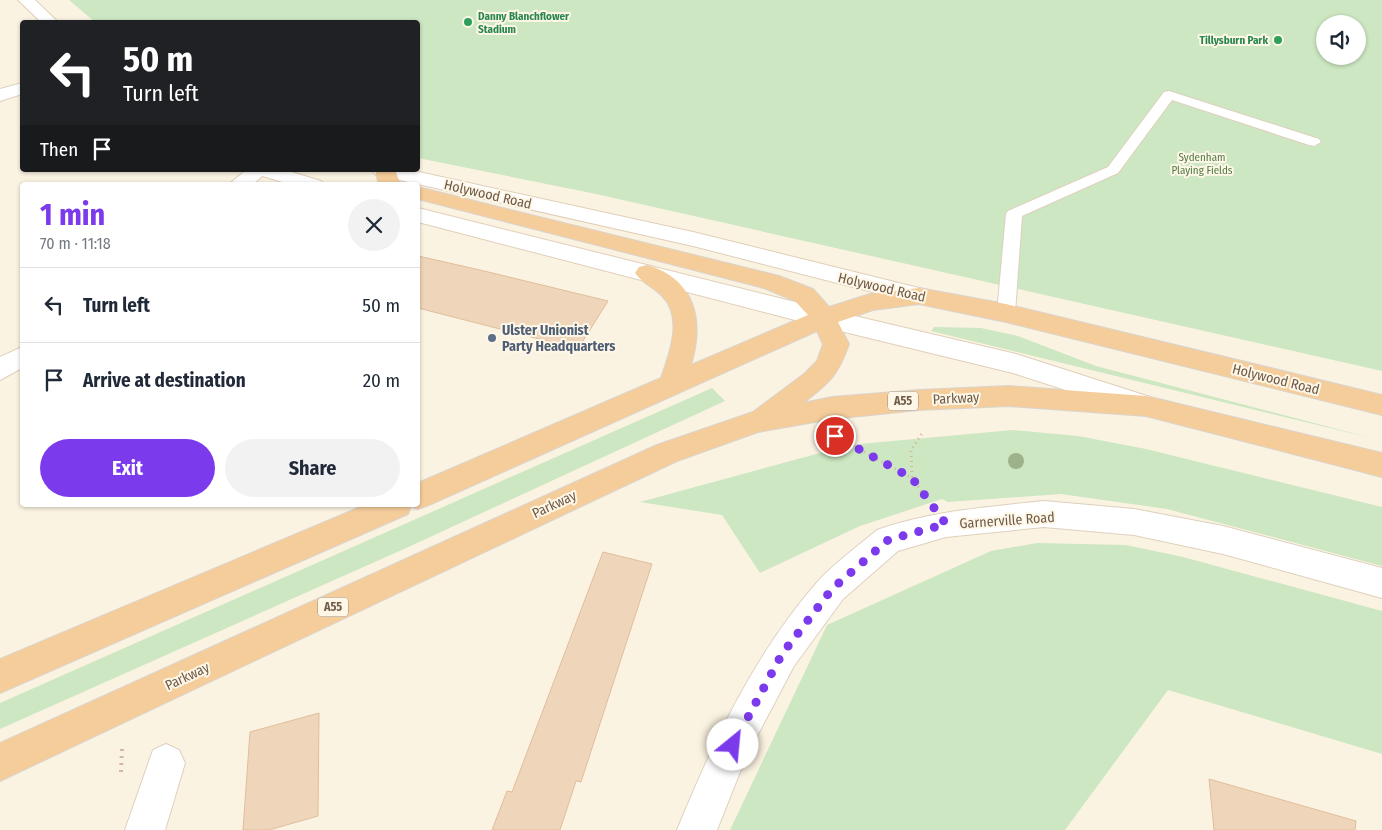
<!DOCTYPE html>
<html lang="en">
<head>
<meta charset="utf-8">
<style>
	:root { --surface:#fff; --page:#f2f2f3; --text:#1f2937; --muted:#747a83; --line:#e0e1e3; --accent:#7c3aed }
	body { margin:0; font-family:"Fira Sans Condensed",sans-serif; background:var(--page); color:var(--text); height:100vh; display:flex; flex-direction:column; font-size:19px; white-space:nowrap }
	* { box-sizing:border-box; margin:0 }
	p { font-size:16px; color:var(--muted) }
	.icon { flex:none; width:28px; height:28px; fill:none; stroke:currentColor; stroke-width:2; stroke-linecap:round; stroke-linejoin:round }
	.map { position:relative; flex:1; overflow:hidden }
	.details { position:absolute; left:20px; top:182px; width:400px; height:325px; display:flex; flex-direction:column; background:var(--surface); border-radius:5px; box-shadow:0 1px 4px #0004 }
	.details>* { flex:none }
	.guide { position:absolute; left:20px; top:20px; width:400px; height:152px; border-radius:5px; box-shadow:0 1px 4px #0004; background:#202124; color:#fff; overflow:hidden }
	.controls { position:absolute; left:1316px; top:15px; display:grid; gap:10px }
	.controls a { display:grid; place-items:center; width:50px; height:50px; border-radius:50%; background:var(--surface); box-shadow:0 1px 4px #0004; font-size:25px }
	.pin { position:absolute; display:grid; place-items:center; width:42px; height:42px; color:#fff; margin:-21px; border:2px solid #fff; border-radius:50%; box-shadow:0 1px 5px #0007 }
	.me { position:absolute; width:55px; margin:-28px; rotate:28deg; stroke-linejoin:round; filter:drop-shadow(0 0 4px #0008) }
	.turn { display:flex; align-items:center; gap:18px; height:105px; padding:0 20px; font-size:22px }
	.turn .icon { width:65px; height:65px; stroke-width:2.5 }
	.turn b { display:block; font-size:35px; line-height:42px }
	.then { display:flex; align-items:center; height:48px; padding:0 20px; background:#0003; gap:10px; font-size:19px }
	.round { display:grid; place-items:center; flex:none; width:52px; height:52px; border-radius:26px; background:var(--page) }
	.overview { display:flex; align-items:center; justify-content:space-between; height:85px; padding:0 20px }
	h1 { font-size:30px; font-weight:700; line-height:38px; color:var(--accent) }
	.primary-button { display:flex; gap:10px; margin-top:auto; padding:10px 20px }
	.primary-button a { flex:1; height:58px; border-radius:30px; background:var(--accent); color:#fff; font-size:20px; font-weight:700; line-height:58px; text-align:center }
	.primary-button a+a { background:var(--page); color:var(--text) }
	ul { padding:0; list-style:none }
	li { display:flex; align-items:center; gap:15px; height:75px; padding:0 20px; border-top:1px solid var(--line) }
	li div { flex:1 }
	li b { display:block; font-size:19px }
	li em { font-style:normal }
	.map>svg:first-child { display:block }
	.green { fill:#cce7c1; fill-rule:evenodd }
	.building { fill:#efd5ba; stroke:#e1bd9b }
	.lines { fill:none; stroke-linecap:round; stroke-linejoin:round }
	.service-casing { stroke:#ded0be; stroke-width:2 }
	.minor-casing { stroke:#ded0be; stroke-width:2 }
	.tertiary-casing { stroke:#ded0be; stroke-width:2 }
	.secondary-casing { stroke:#e0cfb9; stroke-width:2 }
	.trunk-casing { stroke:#dad4d0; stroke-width:2 }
	.path-far1 { stroke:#d3b89e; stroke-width:3; stroke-dasharray:1 4; stroke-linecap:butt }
	.path { stroke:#d3b89e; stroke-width:4; stroke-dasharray:2 5; stroke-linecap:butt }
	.service { fill:#fff; fill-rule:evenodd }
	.minor { fill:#fff; fill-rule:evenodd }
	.tertiary { fill:#fff; fill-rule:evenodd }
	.secondary { fill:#fff; fill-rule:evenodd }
	.trunk { fill:#f5cd9b; fill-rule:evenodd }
	.tree { fill:#9db18b }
	.route { stroke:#7c3aed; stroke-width:9; stroke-dasharray:0 16.2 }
	.leisure-dot { fill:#2e9e5b; stroke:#fef7e7; stroke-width:2 }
	.service-dot { fill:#5c6f8a; stroke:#fef7e7; stroke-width:2 }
	.labels { text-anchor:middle; stroke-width:4; stroke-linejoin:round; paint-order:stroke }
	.far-leisure-label { font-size:11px; font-weight:bold; fill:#27864d; stroke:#fef7e7; text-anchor:start }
	.far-park-label { font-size:11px; fill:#507b45; stroke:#fef7e7 }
	.shield { fill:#fef7e7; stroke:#9b8a78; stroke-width:1 }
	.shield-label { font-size:12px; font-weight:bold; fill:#705b49 }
	.street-label { font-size:14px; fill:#705b49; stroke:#fef7e7 }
	.service-label { font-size:14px; font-weight:bold; fill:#4e5e75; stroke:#fef7e7; text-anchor:start }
</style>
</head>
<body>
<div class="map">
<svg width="1382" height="830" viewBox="0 0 1382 830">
	<rect width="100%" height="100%" fill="#fbf3e1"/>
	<g class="green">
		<path d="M69,0H1382V371L596,194L418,158V22H95ZM1325,24H1358V56H1325Z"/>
		<polygon points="934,327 981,328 1018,336 1096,366 1375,439 931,331"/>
		<polygon points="712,388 725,401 404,549 0,729 0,703"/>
		<polygon points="1013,430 1078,436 1146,449 1382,507 1382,566 1167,509 1061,494 948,502 942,499 860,526 760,573 722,515 640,502 849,445"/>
		<polygon points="1037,543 1126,545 1183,557 1382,611 1382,754 1168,690 1065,830 730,830 827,625 991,551"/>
	</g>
	<g class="building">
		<polygon points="418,256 480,270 608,301 578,349 418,308"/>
		<polygon points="603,552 652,564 581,782 576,781 560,830 492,830 507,791 512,792"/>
		<polygon points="319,713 318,816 269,830 243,830 250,732"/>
		<polygon points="1209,779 1356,821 1355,830 1214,830"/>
	</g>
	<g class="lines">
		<defs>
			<polygon id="service" points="1169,91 1319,139 1321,142 1314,146 1309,145 1172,100 1118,173 1022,216 1015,313 1012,317 1006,319 1000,317 997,313 1006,214 1008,211 1108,167 1164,92"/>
			<g id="minor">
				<polygon points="22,83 22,94 0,101 0,89"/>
				<polygon points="246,170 269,170 252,185 228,185"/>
				<polygon points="22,347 22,368 0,380 0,357"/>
				<polygon points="166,744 179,750 185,763 165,830 125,830 153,750"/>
			</g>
			<path id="tertiary" d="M1044,501L1134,509L1223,526L1382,568V598L1223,554L1134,535L1044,527L946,537L898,551L843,599L794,666L746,757L717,830H677C714,740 755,653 819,580C836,562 858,546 877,530C931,511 987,507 1044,501Z"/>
			<g id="secondary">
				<polygon points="18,0 35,0 58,22 41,22"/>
				<polygon points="253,170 285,170 321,181 325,185 292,185 256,174"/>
				<polygon points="372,170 410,170 693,232 919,288 928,290 931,296 928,302 919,304 693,246 382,176 375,174"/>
				<polygon points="418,208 791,301 1016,354 1150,397 1154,404 1150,411 1140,414 1013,373 791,319 418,222"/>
			</g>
			<g id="trunk">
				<polygon points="375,170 395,170 401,185 379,185"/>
				<path d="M418,187L779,276L813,289L829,307L870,294L919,288L1006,304L1382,395V415L1006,322L919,304L873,310L838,322L849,344C838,376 829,383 803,403L832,397L919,390L1009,386L1146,396L1382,453V477L1146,416L1009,406L919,410L832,419L758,432L677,461L0,781V743L657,445L753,412L804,374L817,361L823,344L817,331L429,505L418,509L411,506L408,514L0,693V659L365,505H418V483L661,378C669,355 684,317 662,296C654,287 642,283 635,273L639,267L647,265C696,279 704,322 691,365L808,315L795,301L764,288L418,199Z"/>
			</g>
		</defs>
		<use href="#service" class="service-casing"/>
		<use href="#minor" class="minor-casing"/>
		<use href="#tertiary" class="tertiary-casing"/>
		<use href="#secondary" class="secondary-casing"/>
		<use href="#trunk" class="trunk-casing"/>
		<g class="path-far1">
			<polyline points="842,440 912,478 925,496"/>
			<polyline points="912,477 911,450 923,432"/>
		</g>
		<polyline class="path" points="121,772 122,748"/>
		<use href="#service" class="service"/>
		<use href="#minor" class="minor"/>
		<use href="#tertiary" class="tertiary"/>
		<use href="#secondary" class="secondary"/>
		<use href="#trunk" class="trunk"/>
	</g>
	<circle class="tree" cx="1016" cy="461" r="8"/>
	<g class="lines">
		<polyline class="route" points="733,745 782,654 832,589 888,540 946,524 912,478 835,436"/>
	</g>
	<g class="leisure-dot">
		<circle cx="468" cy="22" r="5"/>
		<circle cx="1278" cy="40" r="5"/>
	</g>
	<circle class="service-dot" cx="492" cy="338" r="5"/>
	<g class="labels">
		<g class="far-leisure-label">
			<text x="478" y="20">Danny Blanchflower<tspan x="478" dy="13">Stadium</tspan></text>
			<text x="1268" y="44" text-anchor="end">Tillysburn Park</text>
		</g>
		<g class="far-park-label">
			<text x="1202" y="161">Sydenham<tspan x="1202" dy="13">Playing Fields</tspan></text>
		</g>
		<g class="shield">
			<rect x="888" y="391.5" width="30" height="19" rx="4"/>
			<rect x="318" y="597.5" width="30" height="19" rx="4"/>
		</g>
		<g class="shield-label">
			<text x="903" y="405">A55</text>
			<text x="333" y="611">A55</text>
		</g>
		<g class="street-label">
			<text transform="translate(488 194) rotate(13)" y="5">Holywood Road</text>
			<text transform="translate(882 287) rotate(13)" y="5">Holywood Road</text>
			<text transform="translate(1276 379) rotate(14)" y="5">Holywood Road</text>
			<text transform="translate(956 398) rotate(-3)" y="5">Parkway</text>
			<text transform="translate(554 504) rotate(-25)" y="5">Parkway</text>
			<text transform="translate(1007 520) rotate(-4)" y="5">Garnerville Road</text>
			<text transform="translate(187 676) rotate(-25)" y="5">Parkway</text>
		</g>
		<g class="service-label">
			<text x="502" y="335">Ulster Unionist<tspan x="502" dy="16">Party Headquarters</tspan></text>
		</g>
	</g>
</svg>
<div class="controls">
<a><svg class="icon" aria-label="sound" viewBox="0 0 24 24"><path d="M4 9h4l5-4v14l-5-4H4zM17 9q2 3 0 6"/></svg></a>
</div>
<div class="pin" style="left:835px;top:436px;background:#d93025"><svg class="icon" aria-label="arrive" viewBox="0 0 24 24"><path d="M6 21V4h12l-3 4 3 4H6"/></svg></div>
<svg class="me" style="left:733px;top:745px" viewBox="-20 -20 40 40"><circle r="19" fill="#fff"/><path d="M0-13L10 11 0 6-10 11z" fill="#7c3aed"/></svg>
<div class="guide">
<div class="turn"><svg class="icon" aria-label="left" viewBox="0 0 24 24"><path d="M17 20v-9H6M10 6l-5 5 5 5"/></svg><div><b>50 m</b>Turn left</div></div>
<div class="then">Then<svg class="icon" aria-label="arrive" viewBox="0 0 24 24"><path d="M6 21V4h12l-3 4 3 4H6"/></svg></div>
</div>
<section class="details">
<div class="overview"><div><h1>1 min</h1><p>70 m · 11:18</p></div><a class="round"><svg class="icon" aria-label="close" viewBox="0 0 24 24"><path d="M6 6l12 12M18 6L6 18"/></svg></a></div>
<ul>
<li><svg class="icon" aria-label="left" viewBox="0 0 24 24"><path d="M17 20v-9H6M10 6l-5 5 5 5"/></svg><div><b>Turn left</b></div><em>50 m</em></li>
<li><svg class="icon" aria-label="arrive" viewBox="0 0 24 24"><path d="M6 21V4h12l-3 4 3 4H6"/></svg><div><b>Arrive at destination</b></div><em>20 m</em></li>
</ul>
<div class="primary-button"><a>Exit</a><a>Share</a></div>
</section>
</div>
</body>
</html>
